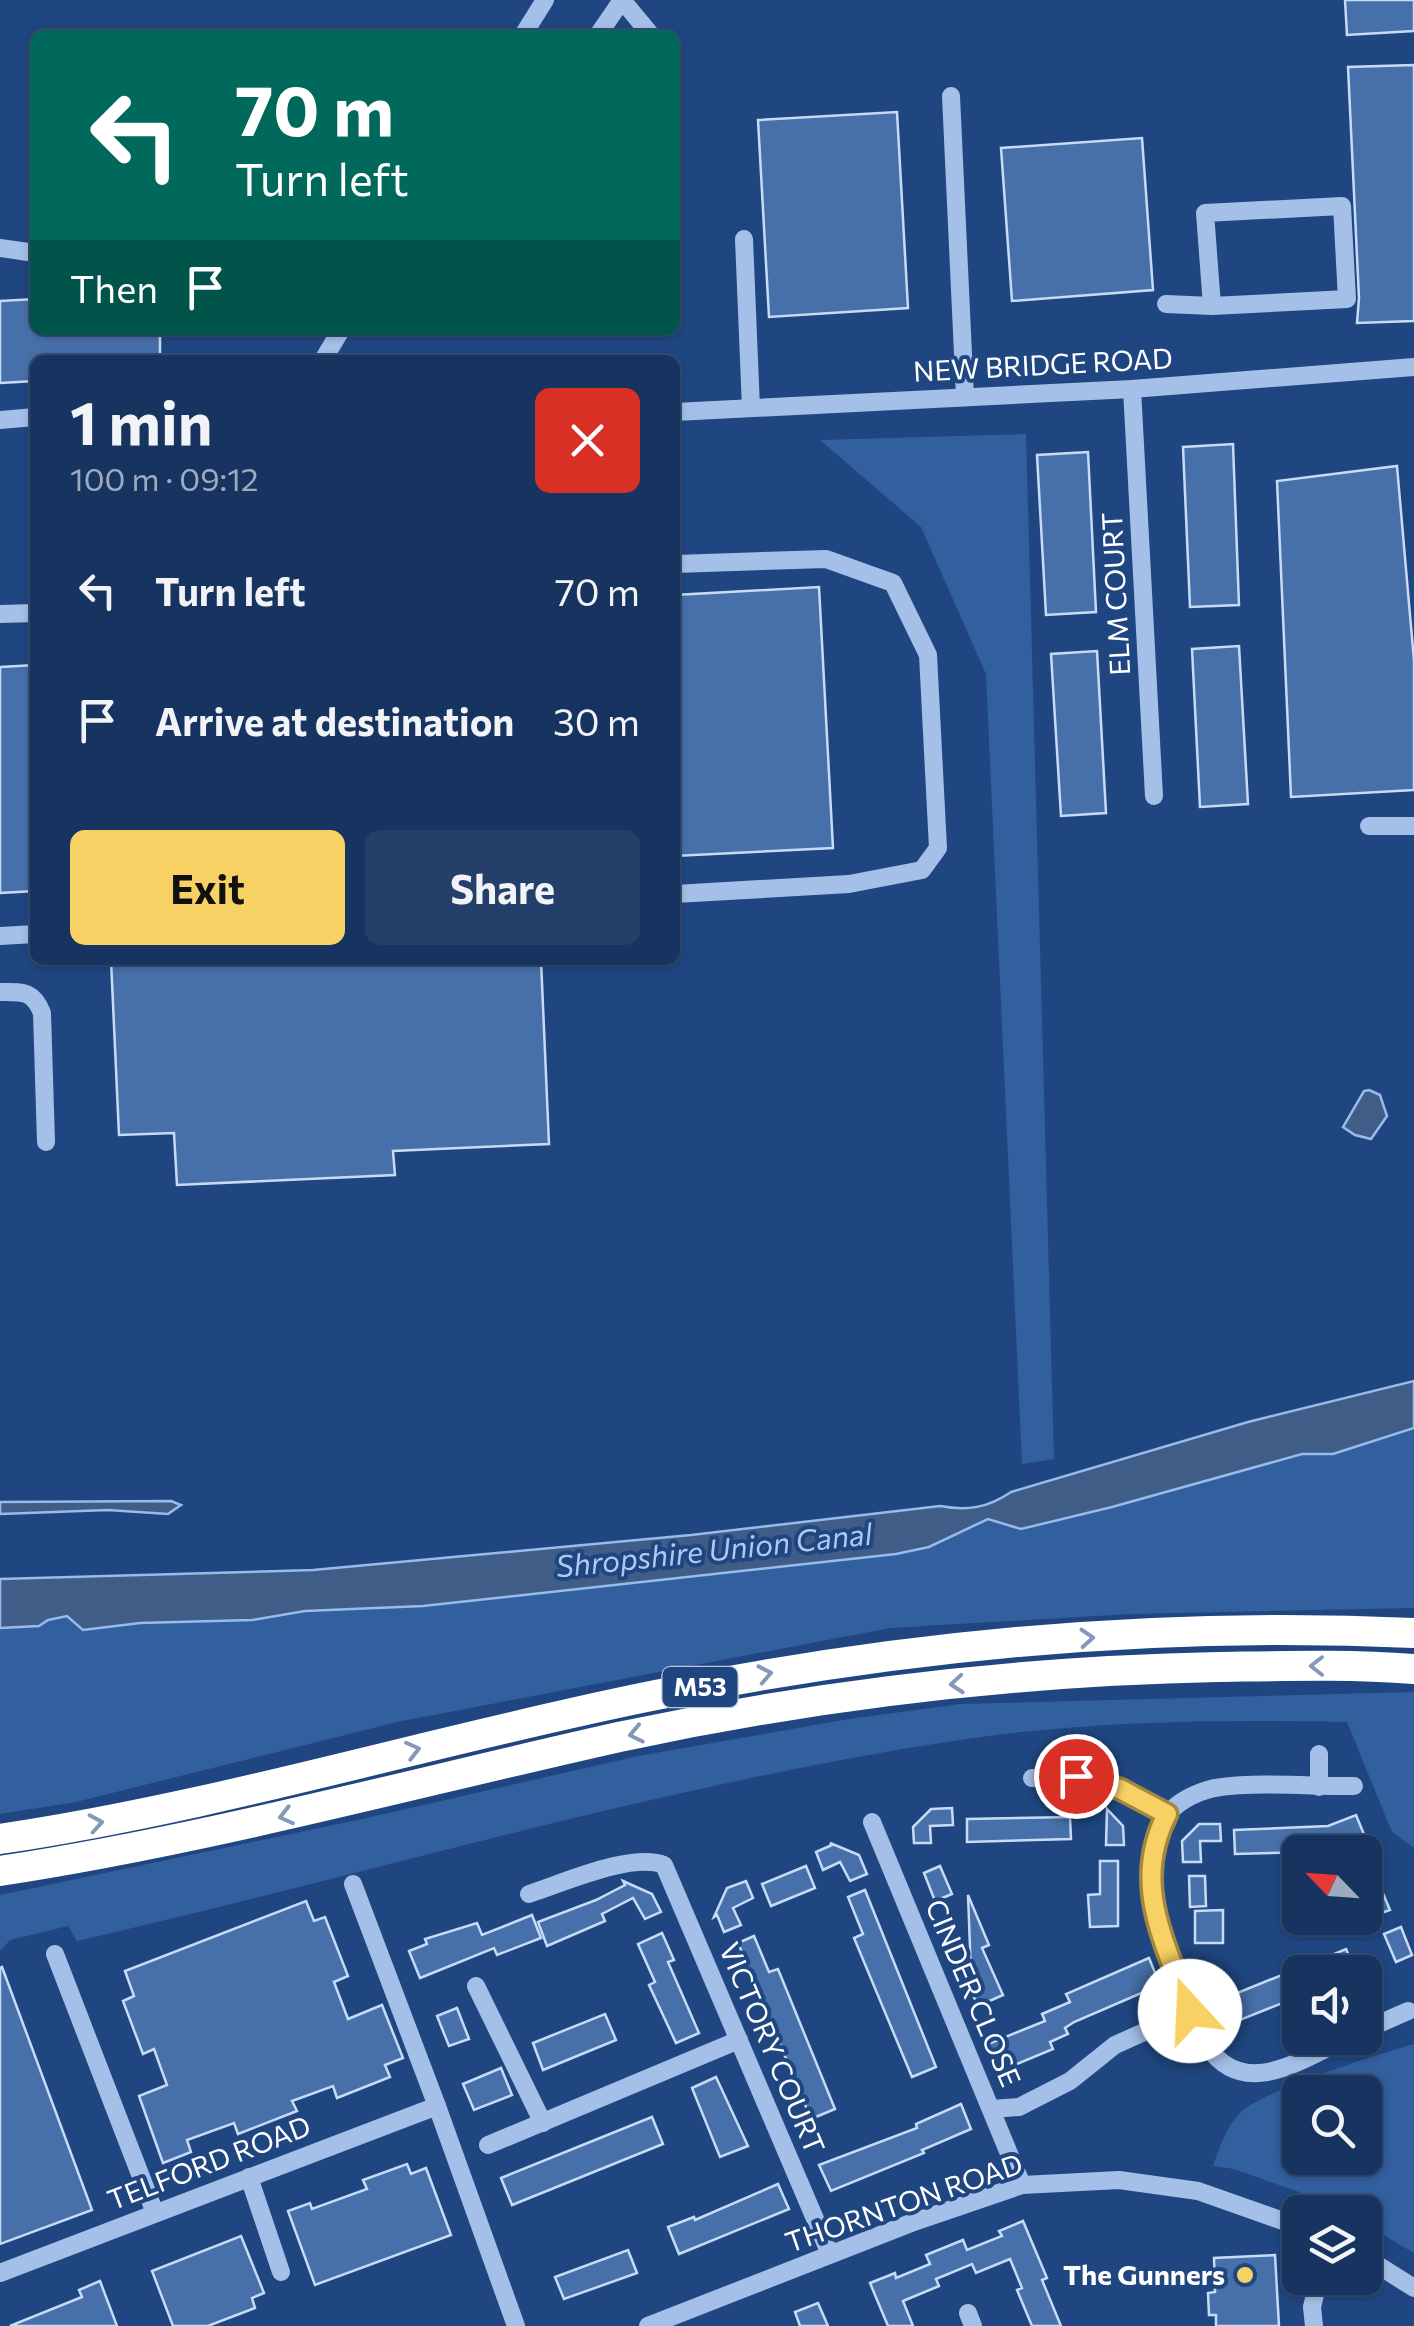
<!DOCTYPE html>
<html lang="en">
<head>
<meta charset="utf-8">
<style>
	:root { --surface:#173460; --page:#243f69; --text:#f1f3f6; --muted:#9eaabd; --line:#364f75; --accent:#f7d163 }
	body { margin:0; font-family:Commissioner,sans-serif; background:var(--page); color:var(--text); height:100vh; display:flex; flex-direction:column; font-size:38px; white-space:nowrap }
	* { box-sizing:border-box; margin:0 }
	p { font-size:32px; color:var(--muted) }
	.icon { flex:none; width:55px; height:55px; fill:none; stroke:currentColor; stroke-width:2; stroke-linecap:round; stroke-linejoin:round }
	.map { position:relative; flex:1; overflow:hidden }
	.drawer { position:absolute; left:30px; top:355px; width:650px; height:610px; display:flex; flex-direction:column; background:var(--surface); border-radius:15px; box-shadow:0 2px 8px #0004,0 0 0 2px var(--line) }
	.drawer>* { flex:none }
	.top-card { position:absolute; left:30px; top:30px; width:650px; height:305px; border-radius:15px; box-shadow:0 2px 8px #0004,0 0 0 2px var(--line); background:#00695c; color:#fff; overflow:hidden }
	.needle { width:65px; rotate:295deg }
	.fabs { position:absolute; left:1282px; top:1835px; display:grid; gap:20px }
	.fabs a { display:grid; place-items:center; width:100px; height:100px; border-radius:15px; background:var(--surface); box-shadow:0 2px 8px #0004,0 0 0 2px var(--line); font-size:50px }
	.pin { position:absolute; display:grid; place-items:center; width:85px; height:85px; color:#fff; margin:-42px; border:5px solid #fff; border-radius:50%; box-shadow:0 2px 10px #0007 }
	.me { position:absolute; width:110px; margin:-55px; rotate:340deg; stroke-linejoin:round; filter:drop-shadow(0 0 8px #0008) }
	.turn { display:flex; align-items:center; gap:35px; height:210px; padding:0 40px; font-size:45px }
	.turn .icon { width:130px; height:130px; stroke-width:2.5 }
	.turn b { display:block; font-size:70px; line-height:85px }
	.then { display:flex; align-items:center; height:95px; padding:0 40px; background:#0003; gap:20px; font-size:38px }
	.round { display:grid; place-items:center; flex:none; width:105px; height:105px; border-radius:15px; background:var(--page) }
	.headline { display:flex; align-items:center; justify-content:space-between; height:170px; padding:0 40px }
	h1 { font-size:60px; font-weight:700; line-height:75px }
	.cta { display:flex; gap:20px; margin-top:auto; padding:20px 40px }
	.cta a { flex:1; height:115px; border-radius:15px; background:var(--accent); color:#111; font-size:40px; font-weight:700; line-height:115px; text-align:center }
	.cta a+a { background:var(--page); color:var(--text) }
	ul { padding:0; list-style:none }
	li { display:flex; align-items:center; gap:30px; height:130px; padding:0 40px }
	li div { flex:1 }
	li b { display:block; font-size:38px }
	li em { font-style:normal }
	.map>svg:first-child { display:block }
	.green { fill:#325f9e; fill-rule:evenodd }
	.water { fill:#405d88; stroke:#97bbea; stroke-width:2.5 }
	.building { fill:#4770aa; stroke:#c8dbf6; stroke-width:2.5 }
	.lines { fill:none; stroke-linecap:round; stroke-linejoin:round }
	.minor { stroke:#a4c0e8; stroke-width:18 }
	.highway { stroke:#fff; stroke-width:30 }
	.oneway { stroke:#8499b9 }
	.route-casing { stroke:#a18840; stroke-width:25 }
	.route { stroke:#f7d163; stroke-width:18 }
	.poi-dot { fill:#f7d163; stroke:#1f4680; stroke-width:4 }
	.labels { text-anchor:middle; stroke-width:8; stroke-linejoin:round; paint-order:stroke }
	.shield { fill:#1f4680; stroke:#bcc8d9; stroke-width:2.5 }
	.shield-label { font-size:25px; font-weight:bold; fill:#fff }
	.street-label { font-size:28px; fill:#fff; stroke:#1f4680 }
	.poi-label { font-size:28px; font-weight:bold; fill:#fff; stroke:#1f4680; text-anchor:end }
	.water-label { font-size:30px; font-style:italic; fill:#afcaf0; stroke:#1f4680 }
</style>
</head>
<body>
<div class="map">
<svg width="1414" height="2326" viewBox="0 0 1414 2326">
	<rect width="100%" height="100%" fill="#1f4680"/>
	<g class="green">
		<polygon points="1026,434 1054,1459 1022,1464 986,674 921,527 820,440"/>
		<polygon points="1414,1428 1414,1608 1131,1614 890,1628 397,1722 76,1802 0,1814 0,1628 39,1626 48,1620 68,1616 83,1630 140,1623 252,1620 305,1611 423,1606 896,1554 929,1547 988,1519 1021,1529 1112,1507 1302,1454 1333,1454"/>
		<path d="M1414,1692V1848L1392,1832L1347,1722C1211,1719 1074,1721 940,1743C648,1789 364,1875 77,1941L68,1926L10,1940L0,1951V1895L362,1819L638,1756L849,1719L960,1704Z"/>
		<path d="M1414,2044V2253L1365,2224V2212H1340L1299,2192L1234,2169L1213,2166C1220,2146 1226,2127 1241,2112C1264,2090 1379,2054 1414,2044ZM1365,2092V2158H1300V2092Z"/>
	</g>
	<g class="water">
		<polygon points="1369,1090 1380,1095 1387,1116 1371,1139 1355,1135 1343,1127 1364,1091"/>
		<path d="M1414,1381V1428L1333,1454H1302L1112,1507L1021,1529L988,1519L929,1547L896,1554L423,1606L305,1611L252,1620L140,1623L83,1630L67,1616L48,1620L39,1626L0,1628V1579L313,1570L691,1535L940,1506C967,1511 988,1508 1011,1492L1248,1422Z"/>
		<polygon points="171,1501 181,1505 168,1514 108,1510 0,1514 0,1502"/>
	</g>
	<g class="building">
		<polygon points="1345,0 1414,0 1414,31 1347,35"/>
		<polygon points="1414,65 1414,321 1357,323 1359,298 1348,67"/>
		<polygon points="897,112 908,308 769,317 758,120"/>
		<polygon points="1142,138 1153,290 1012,301 1001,148"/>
		<polygon points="35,299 35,330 160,330 160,360 35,360 35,381 0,383 0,301"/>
		<polygon points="1233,444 1239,605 1190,607 1183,447"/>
		<polygon points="1088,452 1096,612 1046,615 1037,455"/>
		<polygon points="1397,466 1414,661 1414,790 1291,797 1277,481"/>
		<polygon points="819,587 833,848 675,856 675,595"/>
		<polygon points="1239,646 1248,804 1200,807 1192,649"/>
		<polygon points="1097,651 1106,813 1061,816 1051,654"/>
		<polygon points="35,665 35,891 0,893 0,667"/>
		<polygon points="111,960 541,960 549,1144 393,1151 395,1175 177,1185 174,1133 119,1135"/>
		<polygon points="952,1808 953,1825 930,1826 931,1843 914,1843 913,1827 931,1809"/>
		<polygon points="1107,1809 1123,1826 1124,1845 1106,1845"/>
		<polygon points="1356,1815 1368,1844 1353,1851 1348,1838 1314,1852 1235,1854 1234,1830 1328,1826"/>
		<polygon points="1070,1817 1071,1839 967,1842 967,1819"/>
		<polygon points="1199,1824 1220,1824 1221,1841 1200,1841 1201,1862 1183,1862 1182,1841"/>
		<polygon points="830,1843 859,1855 867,1874 850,1881 840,1862 823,1870 816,1852 832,1845"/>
		<polygon points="1365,1851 1390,1910 1373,1916 1365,1896"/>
		<polygon points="1100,1861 1118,1861 1118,1926 1090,1927 1088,1895 1100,1894"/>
		<polygon points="806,1866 815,1888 771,1906 762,1884"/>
		<polygon points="940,1866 952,1894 935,1901 924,1873"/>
		<polygon points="1189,1876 1205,1876 1206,1906 1190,1907"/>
		<polygon points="623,1881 652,1894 661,1912 645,1919 633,1898 602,1914 605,1921 547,1946 538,1922 596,1900 625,1885"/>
		<polygon points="746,1881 753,1898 733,1908 741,1925 724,1932 717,1915 714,1917 727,1888"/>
		<polygon points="865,1890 936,2067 912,2077 854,1938 863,1934 848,1897"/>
		<polygon points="968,1895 989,1945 982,1948 1003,1995 978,2006 965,1977 971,1974"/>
		<polygon points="306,1901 314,1921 325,1917 348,1976 334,1982 348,2019 382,2005 403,2058 385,2065 390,2077 337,2098 333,2086 292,2101 297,2111 238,2134 234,2123 187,2140 191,2152 163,2163 139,2096 167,2085 154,2049 143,2054 123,2001 134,1996 125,1971"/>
		<polygon points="1223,1910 1223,1943 1195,1943 1195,1911"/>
		<polygon points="532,1915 541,1938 497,1955 494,1948 420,1978 409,1951 427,1944 425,1939 477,1923 482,1935"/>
		<polygon points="1401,1927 1412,1955 1396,1962 1384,1934"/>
		<polygon points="662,1933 674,1960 668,1962 699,2033 676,2043 649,1985 655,1982 638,1944"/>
		<polygon points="754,1936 769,1972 778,1969 835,2109 811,2119 738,1943"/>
		<polygon points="1346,1949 1356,1972 1300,1972 1300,1996 1235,2022 1225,1998"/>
		<polygon points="1149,1958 1160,1985 1074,2022 1065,2028 1068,2034 1050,2042 1053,2049 1000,2071 988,2044 1045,2021 1042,2014 1070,2002 1066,1994"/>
		<polygon points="2,1967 92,2210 0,2244 0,1968"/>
		<polygon points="457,2008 469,2039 449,2046 437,2016"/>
		<polygon points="605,2014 616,2040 543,2070 533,2043"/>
		<polygon points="501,2068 512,2095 474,2110 463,2084"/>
		<polygon points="716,2077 748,2146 720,2157 692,2088"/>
		<polygon points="961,2104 971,2129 922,2150 924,2153 831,2191 819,2165 917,2128 916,2124"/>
		<polygon points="652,2117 663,2144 512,2205 501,2178"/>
		<polygon points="407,2164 411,2174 426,2168 451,2235 315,2285 288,2211 310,2203 312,2209 367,2189 363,2180"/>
		<polygon points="778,2184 789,2209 679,2254 668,2227 694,2217 695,2220"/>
		<polygon points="1023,2221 1047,2278 1042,2280 1061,2326 1032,2326 1017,2290 1022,2288 1010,2259 976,2273 972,2264 936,2279 939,2286 903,2301 913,2326 888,2326 870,2283 895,2273 896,2278 930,2264 926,2255 963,2240 967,2250 1002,2236 999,2231"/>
		<polygon points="241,2236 264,2293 252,2298 255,2308 208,2326 173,2326 152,2271"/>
		<polygon points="628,2250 637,2273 564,2299 555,2277"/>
		<polygon points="1275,2255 1279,2326 1216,2326 1216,2315 1209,2315 1208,2293 1215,2292 1214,2258"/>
		<polygon points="100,2281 117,2326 10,2326 82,2297 79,2290"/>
		<polygon points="818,2303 828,2326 800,2326 795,2312"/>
	</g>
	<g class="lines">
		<g class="minor">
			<polyline points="622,0 651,35"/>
			<polyline points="523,35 545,0"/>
			<polyline points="598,35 622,0"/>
			<polyline points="951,96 965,397"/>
			<polyline points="744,239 751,408"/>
			<polyline points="0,248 35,253"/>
			<polyline points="1166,304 1212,306 1205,213 1342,206 1347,299 1212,306"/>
			<polyline points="323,360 341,330"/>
			<polyline points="1132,389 1154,796"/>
			<polyline points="675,412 1132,389 1414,367"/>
			<polyline points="0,420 35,417"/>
			<polyline points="675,564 826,559 893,583 928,655 938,848 922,870 849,884 675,894"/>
			<polyline points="0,614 35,613"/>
			<polyline points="1369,826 1414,826"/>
			<polyline points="0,936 35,934"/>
			<path d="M0,992C22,992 33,990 42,1013L46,1142"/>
			<path d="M1032,1778C1093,1775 1113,1786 1167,1814"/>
			<polyline points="1319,1787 1319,1754"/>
			<polyline points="872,1822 1022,2185"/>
			<polyline points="353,1884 437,2106"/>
			<path d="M529,1894C563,1883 632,1852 664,1865L830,2254"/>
			<polyline points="55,1954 155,2213"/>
			<polyline points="476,1986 543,2123"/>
			<path d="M1191,2011C1196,2022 1200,2036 1208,2047C1245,2101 1303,2058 1348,2038"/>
			<polyline points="1365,2030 1408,2011"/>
			<path d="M992,2109L1019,2107L1070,2081L1115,2045L1191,2011C1166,1946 1106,1821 1207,1790C1237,1780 1318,1787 1354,1786"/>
			<polyline points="488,2145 739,2040"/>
			<polyline points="249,2177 281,2272"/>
			<polyline points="1365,2257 1414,2288"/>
			<polyline points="0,2273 437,2106 516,2326"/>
			<polyline points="968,2313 973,2326"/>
			<polyline points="648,2326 911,2223 1022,2185 1119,2180 1198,2191 1300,2227"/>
			<polyline points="1314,2326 1312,2307 1319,2278"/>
		</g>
		<g class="highway">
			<path d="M0,1839C222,1806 436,1739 656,1695C904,1645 1161,1621 1414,1633"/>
			<path d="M0,1871C209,1839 413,1783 619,1737C815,1695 1018,1671 1218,1667C1283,1666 1349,1664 1414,1669"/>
		</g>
	</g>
	<defs><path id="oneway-chevron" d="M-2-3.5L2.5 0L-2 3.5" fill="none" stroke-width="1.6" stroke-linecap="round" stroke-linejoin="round" transform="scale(2.5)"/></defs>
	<g class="oneway">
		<use href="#oneway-chevron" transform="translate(1087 1638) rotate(-4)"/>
		<use href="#oneway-chevron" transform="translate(1317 1666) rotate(-180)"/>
		<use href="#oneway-chevron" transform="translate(765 1674) rotate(-11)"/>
		<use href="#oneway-chevron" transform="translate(957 1684) rotate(175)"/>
		<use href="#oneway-chevron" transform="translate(636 1734) rotate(168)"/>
		<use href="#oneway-chevron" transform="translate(413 1750) rotate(-14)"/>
		<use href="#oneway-chevron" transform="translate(286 1816) rotate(166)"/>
		<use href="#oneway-chevron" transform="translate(96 1823) rotate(-10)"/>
	</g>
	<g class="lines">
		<defs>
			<path id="route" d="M1076,1776L1120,1789L1167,1814C1131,1884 1165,1942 1190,2011"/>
		</defs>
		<use href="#route" class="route-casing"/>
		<use href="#route" class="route"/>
	</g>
	<circle class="poi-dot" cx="1245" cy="2275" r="10"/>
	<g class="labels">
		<rect class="shield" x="662.5" y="1667" width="75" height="40" rx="8"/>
		<g class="shield-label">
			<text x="700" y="1696">M53</text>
		</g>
		<g class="street-label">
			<text transform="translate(1043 365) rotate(-3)" y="10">NEW BRIDGE ROAD</text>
			<text transform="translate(1116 594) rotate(-93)" y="10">ELM COURT</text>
			<text transform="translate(973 1993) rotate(67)" y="10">CINDER CLOSE</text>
			<text transform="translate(772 2048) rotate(67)" y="10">VICTORY COURT</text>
			<text transform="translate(209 2163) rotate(-21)" y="10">TELFORD ROAD</text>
			<text transform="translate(904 2203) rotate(-19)" y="10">THORNTON ROAD</text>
		</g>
		<g class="poi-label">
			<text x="1225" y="2285">The Gunners</text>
		</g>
		<g class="water-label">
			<text transform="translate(714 1551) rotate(-6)" y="10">Shropshire Union Canal</text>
		</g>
	</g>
</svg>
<div class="fabs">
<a><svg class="needle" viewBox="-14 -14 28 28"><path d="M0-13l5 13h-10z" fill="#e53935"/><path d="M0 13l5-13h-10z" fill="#9eaabd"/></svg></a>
<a><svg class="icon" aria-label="sound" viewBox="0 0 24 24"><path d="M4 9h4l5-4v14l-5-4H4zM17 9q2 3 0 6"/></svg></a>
<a><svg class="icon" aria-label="search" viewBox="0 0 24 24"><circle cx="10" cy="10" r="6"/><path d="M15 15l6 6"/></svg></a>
<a><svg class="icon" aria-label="layers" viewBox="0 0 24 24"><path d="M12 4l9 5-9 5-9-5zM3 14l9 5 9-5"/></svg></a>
</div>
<div class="pin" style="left:1076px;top:1776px;background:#d93025"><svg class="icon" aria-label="arrive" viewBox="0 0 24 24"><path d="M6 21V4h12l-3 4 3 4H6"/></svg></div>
<svg class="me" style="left:1190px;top:2011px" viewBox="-20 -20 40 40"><circle r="19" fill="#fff"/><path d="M0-13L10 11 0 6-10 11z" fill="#f7d163"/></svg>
<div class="top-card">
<div class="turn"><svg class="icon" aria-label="left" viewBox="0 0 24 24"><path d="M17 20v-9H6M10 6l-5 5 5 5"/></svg><div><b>70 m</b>Turn left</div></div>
<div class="then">Then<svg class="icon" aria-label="arrive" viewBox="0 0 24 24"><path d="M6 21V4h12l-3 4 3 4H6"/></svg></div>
</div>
<section class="drawer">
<div class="headline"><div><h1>1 min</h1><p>100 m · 09:12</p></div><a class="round" style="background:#d93025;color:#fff"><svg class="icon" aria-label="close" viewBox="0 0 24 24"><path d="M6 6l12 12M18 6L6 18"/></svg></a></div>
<ul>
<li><svg class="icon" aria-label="left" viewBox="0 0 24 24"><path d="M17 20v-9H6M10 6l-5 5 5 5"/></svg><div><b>Turn left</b></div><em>70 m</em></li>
<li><svg class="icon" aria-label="arrive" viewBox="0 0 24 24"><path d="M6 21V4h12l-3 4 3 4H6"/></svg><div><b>Arrive at destination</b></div><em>30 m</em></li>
</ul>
<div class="cta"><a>Exit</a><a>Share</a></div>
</section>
</div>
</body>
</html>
